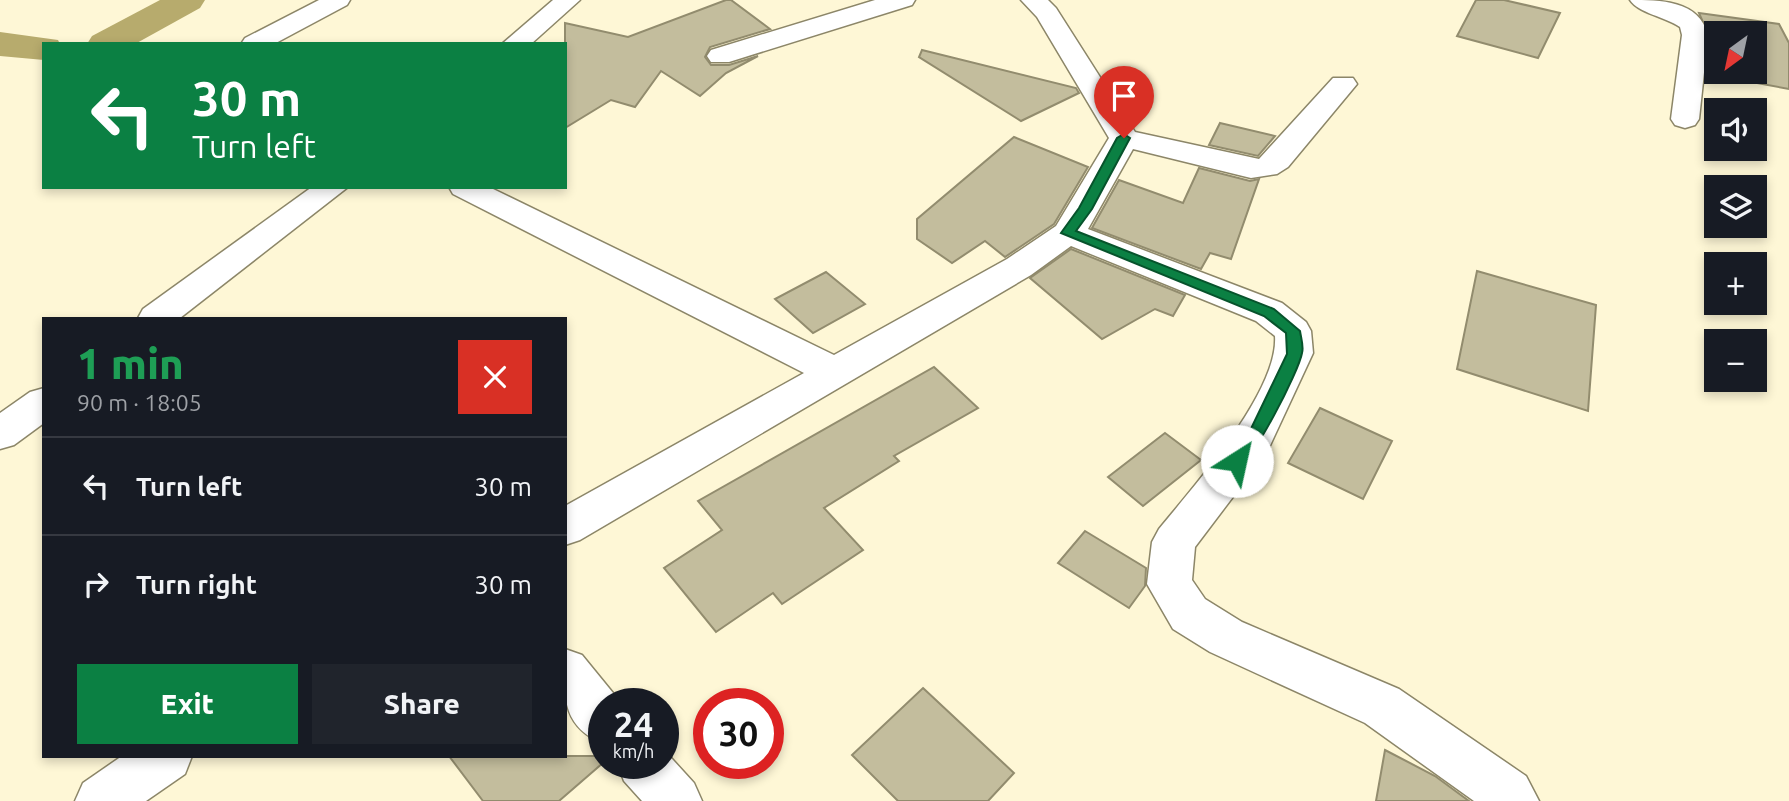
<!DOCTYPE html>
<html lang="en">
<head>
<meta charset="utf-8">
<style>
	:root { --surface:#171b24; --page:#20242c; --text:#f1f3f6; --muted:#9ea1a6; --line:#363941; --accent:#0b8043 }
	body { margin:0; font-family:Ubuntu,sans-serif; background:var(--page); color:var(--text); height:100vh; display:flex; flex-direction:column; font-size:26px; white-space:nowrap }
	* { box-sizing:border-box; margin:0 }
	p { font-size:23px; color:var(--muted) }
	.icon { flex:none; width:38px; height:38px; fill:none; stroke:currentColor; stroke-width:2; stroke-linecap:round; stroke-linejoin:round }
	.map { position:relative; flex:1; overflow:hidden }
	.side { position:absolute; left:42px; top:317px; width:525px; height:441px; display:flex; flex-direction:column; background:var(--surface); border-radius:0px; box-shadow:0 4px 10px #0003 }
	.side>* { flex:none }
	.top-card { position:absolute; left:42px; top:42px; width:525px; height:147px; border-radius:0px; box-shadow:0 4px 10px #0003; background:#0b8043; color:#fff; overflow:hidden }
	.needle { width:46px; rotate:213deg }
	.buttons { position:absolute; left:1704px; top:21px; display:grid; gap:14px }
	.buttons a { display:grid; place-items:center; width:63px; height:63px; border-radius:0px; background:var(--surface); box-shadow:0 4px 10px #0003; font-size:35px }
	.speed { position:absolute; left:588px; top:688px; display:flex; gap:14px; font-size:35px; font-weight:700; text-align:center }
	.speed>* { display:grid; place-content:center; width:91px; height:91px; border-radius:50%; background:var(--surface); box-shadow:0 4px 10px #0003; line-height:1 }
	.speed small { font-size:18px; font-weight:400 }
	.speed .limit { border:10px solid #d22; background:#fff; color:#111 }
	.pin { position:absolute; display:grid; place-items:center; width:60px; height:60px; color:#fff; margin:-72px -30px; border-radius:50% 50% 50% 0; rotate:-45deg; box-shadow:0 0 7px #0007 }
	.pin .icon { rotate:45deg }
	.me { position:absolute; width:77px; margin:-38px; rotate:35deg; stroke-linejoin:round; filter:drop-shadow(0 0 5px #0008) }
	.turn { display:flex; align-items:center; gap:24px; height:147px; padding:0 35px; font-size:32px }
	.turn .icon { width:91px; height:91px; stroke-width:2.5 }
	.turn b { display:block; font-size:49px; line-height:60px }
	.round { display:grid; place-items:center; flex:none; width:74px; height:74px; border-radius:0px; background:var(--page) }
	.head { display:flex; align-items:center; justify-content:space-between; height:119px; padding:0 35px }
	h1 { font-size:42px; font-weight:800; line-height:52px; color:#1e9e55 }
	.primary-button { display:flex; gap:14px; margin-top:auto; padding:14px 35px }
	.primary-button a { flex:1; height:80px; border-radius:0px; background:var(--accent); color:#fff; font-size:28px; font-weight:800; line-height:80px; text-align:center }
	.primary-button a+a { background:var(--page); color:var(--text) }
	ul { padding:0; list-style:none }
	li { display:flex; align-items:center; gap:21px; height:98px; padding:0 35px; border-top:2px solid var(--line) }
	li div { flex:1 }
	li b { display:block; font-size:26px }
	li em { font-style:normal }
	.map>svg:first-child { display:block }
	.lines { fill:none; stroke-linecap:round; stroke-linejoin:round }
	.canal { fill:#b7ab6d; fill-rule:evenodd }
	.building { fill:#c3bd9d; stroke:#928c6e; stroke-width:2 }
	.minor-casing { stroke:#8c8668; stroke-width:3 }
	.minor { fill:#fff; fill-rule:evenodd }
	.route { fill:#0b8043; stroke:#07532c; stroke-width:2 }
</style>
</head>
<body>
<div class="map">
<svg width="1789" height="801" viewBox="0 0 1789 801">
	<rect width="100%" height="100%" fill="#fef7d6"/>
	<g class="lines">
		<g class="canal">
			<polygon points="160,0 205,0 200,8 135,44 87,44 92,36"/>
			<polygon points="0,32 58,40 60,44 44,44 44,60 0,56"/>
		</g>
	</g>
	<g class="building">
		<polygon points="726,0 731,0 770,29 710,47 705,57 711,65 729,65 758,56 726,73 700,96 661,71 635,107 611,100 565,128 565,23 628,37"/>
		<polygon points="1476,0 1504,0 1560,13 1538,58 1457,36"/>
		<polygon points="1699,13 1779,24 1789,43 1789,89 1724,77 1723,72 1755,72 1755,33 1717,33 1717,55"/>
		<polygon points="922,50 1076,88 1079,93 1021,121 919,57"/>
		<polygon points="1220,123 1275,136 1258,156 1209,145"/>
		<polygon points="1014,137 1088,167 1054,224 1005,257 985,241 952,263 917,239 917,219"/>
		<polygon points="1199,168 1250,181 1259,179 1231,259 1210,253 1201,269 1092,228 1119,180 1183,203"/>
		<polygon points="1071,249 1185,295 1173,316 1155,309 1102,339 1030,278"/>
		<polygon points="1477,271 1596,305 1588,411 1457,369"/>
		<polygon points="826,272 865,304 813,333 775,299"/>
		<polygon points="934,367 978,408 894,456 899,461 824,508 863,550 782,604 773,593 716,632 664,568 722,530 698,501"/>
		<polygon points="1320,408 1392,441 1363,499 1288,463"/>
		<polygon points="1165,433 1201,460 1143,506 1108,477"/>
		<polygon points="1085,531 1146,568 1145,586 1129,608 1058,563"/>
		<polygon points="923,688 1014,773 988,801 898,801 852,755"/>
		<polygon points="1385,750 1435,776 1469,801 1376,801"/>
		<polygon points="449,756 604,756 604,762 559,801 483,801"/>
	</g>
	<g class="lines">
		<defs>
			<g id="minor">
				<polygon points="319,0 350,0 347,5 274,44 241,44 245,38"/>
				<polygon points="553,0 580,0 531,44 502,44"/>
				<polygon points="875,0 915,0 912,5 729,62 711,62 707,56 711,50"/>
				<path d="M1021,0H1048L1056,8L1135,132L1259,159L1333,78H1353L1357,84L1288,167L1277,174L1251,178L1133,149L1088,229L1282,303L1306,322L1311,331L1313,353L1267,452L1195,547L1192,580L1205,599L1242,622L1399,689L1526,776L1539,801H1474L1365,723L1210,652L1173,629L1147,584L1152,542L1159,529C1194,486 1279,391 1275,336L1256,321L1071,246L1031,275L580,540L565,545V506L804,373L453,194L449,187H489L834,355L1007,259L1056,226L1109,138L1037,17Z"/>
				<path d="M1630,0C1660,0 1699,0 1708,35L1699,119L1695,125L1685,128L1675,125L1671,119L1682,35L1680,27C1666,17 1638,13 1630,0Z"/>
				<polygon points="312,187 348,187 180,318 138,318 143,309"/>
				<polygon points="44,388 44,423 14,445 0,449 0,413 30,392"/>
				<path d="M565,649L582,655L622,704H604V744C558,725 565,691 565,649Z"/>
				<polygon points="663,749 694,783 702,801 642,801 624,781 617,763 663,763"/>
				<polygon points="122,756 192,756 185,774 146,801 75,801 83,783"/>
			</g>
		</defs>
		<use href="#minor" class="minor-casing"/>
		<use href="#minor" class="minor"/>
	</g>
	<path class="route" d="M1124,134L1130,138L1092,209L1076,231L1274,309L1300,331C1301,338 1304,347 1302,353C1299,371 1252,463 1237,468L1229,461L1247,437L1287,354L1286,333L1264,316L1061,233L1079,208L1117,138Z"/>
</svg>
<div class="buttons">
<a><svg class="needle" viewBox="-14 -14 28 28"><path d="M0-13l5 13h-10z" fill="#e53935"/><path d="M0 13l5-13h-10z" fill="#9ea1a6"/></svg></a>
<a><svg class="icon" aria-label="sound" viewBox="0 0 24 24"><path d="M4 9h4l5-4v14l-5-4H4zM17 9q2 3 0 6"/></svg></a>
<a><svg class="icon" aria-label="layers" viewBox="0 0 24 24"><path d="M12 4l9 5-9 5-9-5zM3 14l9 5 9-5"/></svg></a>
<a>+</a>
<a>−</a>
</div>
<div class="speed"><div>24<small>km/h</small></div><div class="limit">30</div></div>
<div class="pin" style="left:1124px;top:138px;background:#d93025"><svg class="icon" aria-label="arrive" viewBox="0 0 24 24"><path d="M6 21V4h12l-3 4 3 4H6"/></svg></div>
<svg class="me" style="left:1237px;top:461px" viewBox="-20 -20 40 40"><circle r="19" fill="#fff"/><path d="M0-13L10 11 0 6-10 11z" fill="#0b8043"/></svg>
<div class="top-card">
<div class="turn"><svg class="icon" aria-label="left" viewBox="0 0 24 24"><path d="M17 20v-9H6M10 6l-5 5 5 5"/></svg><div><b>30 m</b>Turn left</div></div>
</div>
<section class="side">
<div class="head"><div><h1>1 min</h1><p>90 m · 18:05</p></div><a class="round" style="background:#d93025;color:#fff"><svg class="icon" aria-label="close" viewBox="0 0 24 24"><path d="M6 6l12 12M18 6L6 18"/></svg></a></div>
<ul>
<li><svg class="icon" aria-label="left" viewBox="0 0 24 24"><path d="M17 20v-9H6M10 6l-5 5 5 5"/></svg><div><b>Turn left</b></div><em>30 m</em></li>
<li><svg class="icon" aria-label="right" viewBox="0 0 24 24"><path d="M7 20v-9h11M14 6l5 5-5 5"/></svg><div><b>Turn right</b></div><em>30 m</em></li>
</ul>
<div class="primary-button"><a>Exit</a><a>Share</a></div>
</section>
</div>
</body>
</html>
